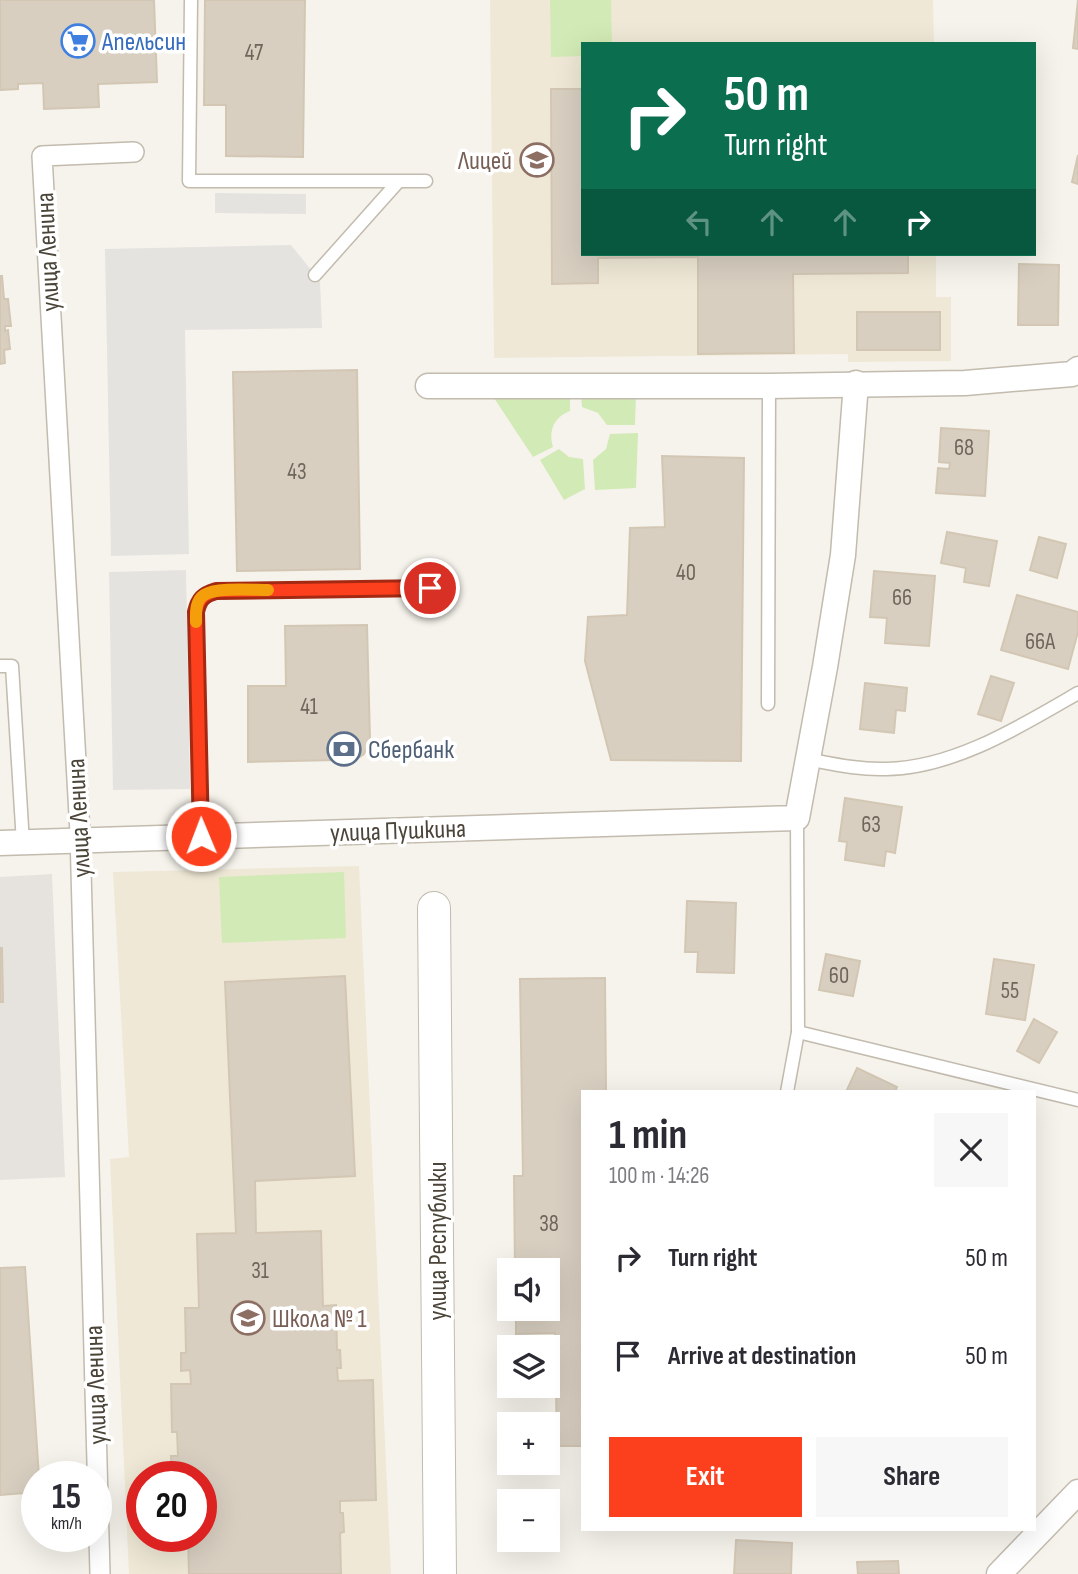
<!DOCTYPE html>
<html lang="en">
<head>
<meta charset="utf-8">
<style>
	:root { --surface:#fff; --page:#f7f7f7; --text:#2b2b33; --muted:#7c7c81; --accent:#fc3f1d }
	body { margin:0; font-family:"Sofia Sans Condensed",sans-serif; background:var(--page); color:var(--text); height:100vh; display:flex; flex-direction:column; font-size:26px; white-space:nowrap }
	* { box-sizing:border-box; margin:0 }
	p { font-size:23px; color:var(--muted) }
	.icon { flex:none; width:38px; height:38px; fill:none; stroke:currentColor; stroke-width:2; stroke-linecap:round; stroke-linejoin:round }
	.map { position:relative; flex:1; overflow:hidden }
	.side { position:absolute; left:581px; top:1090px; width:455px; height:441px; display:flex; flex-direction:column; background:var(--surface); border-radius:0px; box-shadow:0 7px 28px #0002 }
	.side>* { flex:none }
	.guide { position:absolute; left:581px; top:42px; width:455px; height:214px; border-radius:0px; box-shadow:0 7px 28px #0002; background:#0b6e4f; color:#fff; overflow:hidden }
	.tools { position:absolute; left:497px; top:1258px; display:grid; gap:14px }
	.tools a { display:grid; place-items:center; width:63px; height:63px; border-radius:0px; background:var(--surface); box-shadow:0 7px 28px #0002; font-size:35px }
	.speed { position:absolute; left:21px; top:1461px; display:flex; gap:14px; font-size:35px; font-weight:700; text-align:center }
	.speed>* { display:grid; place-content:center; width:91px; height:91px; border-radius:50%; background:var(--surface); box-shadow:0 7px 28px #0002; line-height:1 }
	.speed small { font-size:18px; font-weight:400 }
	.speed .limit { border:10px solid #d22; background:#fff; color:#111 }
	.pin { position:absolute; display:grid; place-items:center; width:60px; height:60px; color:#fff; margin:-30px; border:4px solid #fff; border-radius:50%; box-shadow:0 2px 7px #0007 }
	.me { position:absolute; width:77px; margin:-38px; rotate:359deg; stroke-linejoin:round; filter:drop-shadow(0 0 5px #0008) }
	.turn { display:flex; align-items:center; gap:24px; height:147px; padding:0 28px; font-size:32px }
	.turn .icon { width:91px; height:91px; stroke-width:2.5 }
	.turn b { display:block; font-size:49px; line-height:60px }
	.lanes { display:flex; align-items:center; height:66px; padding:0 28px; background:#0003; justify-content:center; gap:35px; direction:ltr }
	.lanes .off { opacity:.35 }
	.round { display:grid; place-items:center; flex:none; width:74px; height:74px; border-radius:0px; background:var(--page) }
	.head { display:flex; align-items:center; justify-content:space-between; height:119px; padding:0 28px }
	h1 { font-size:42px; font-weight:700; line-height:52px }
	.action { display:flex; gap:14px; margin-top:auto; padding:14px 28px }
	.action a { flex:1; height:80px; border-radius:0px; background:var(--accent); color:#fff; font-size:28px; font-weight:700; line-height:80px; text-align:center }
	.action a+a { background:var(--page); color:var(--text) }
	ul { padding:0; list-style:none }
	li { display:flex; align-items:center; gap:21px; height:98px; padding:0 28px }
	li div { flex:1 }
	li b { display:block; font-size:26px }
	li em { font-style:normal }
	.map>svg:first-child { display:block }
	.industrial { fill:#e6e2dd }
	.education { fill:#efe8d6; fill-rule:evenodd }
	.green { fill:#d2eab5 }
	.parking { fill:#e5e3e0 }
	.building { fill:#d8cfc1; stroke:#d3c7b4; stroke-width:2 }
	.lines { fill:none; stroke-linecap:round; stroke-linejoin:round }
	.service-casing { stroke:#c2bbae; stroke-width:15 }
	.pedestrian-casing { stroke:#c2bbae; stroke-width:22 }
	.minor-casing { stroke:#c2bbae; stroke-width:27 }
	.tertiary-casing { stroke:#c2bbae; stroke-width:34 }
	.service { stroke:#fff; stroke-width:12 }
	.pedestrian { stroke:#fff; stroke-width:19 }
	.minor { stroke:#fff; stroke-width:24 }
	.tertiary { stroke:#fff; stroke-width:32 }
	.route-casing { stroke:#a42913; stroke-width:18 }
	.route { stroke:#fc3f1d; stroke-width:12 }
	.slow { stroke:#f59e0b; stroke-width:12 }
	.labels { text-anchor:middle; stroke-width:7; stroke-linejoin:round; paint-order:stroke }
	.number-label { font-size:23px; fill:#6e675b }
	.shop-label { font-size:26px; fill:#366cbe; stroke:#fff; text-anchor:start }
	.education-label { font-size:26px; fill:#785e54; stroke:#fff; text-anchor:end }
	.street-label { font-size:26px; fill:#4b4439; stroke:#fff }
	.service-label { font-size:26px; fill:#4e5e75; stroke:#fff; text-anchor:start }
</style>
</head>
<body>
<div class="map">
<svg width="1078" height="1574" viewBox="0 0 1078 1574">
	<rect width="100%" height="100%" fill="#f6f3ec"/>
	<polygon class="industrial" points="52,874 65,1177 0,1180 0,877"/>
	<g class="education">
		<polygon points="490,0 933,0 934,44 583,44 583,254 936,254 936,297 951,297 951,361 848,362 848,354 494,358"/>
		<path d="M359,866L391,1574H129L110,1159L129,1157L113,872ZM142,1477H201V1536H142Z"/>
	</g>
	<g class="green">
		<polygon points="550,0 611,0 612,44 583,44 583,56 551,57"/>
		<polygon points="636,393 635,425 607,425 598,413 582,407 581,395"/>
		<path d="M494,398H570V411C554,417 548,431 553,447L533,457Z"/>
		<polygon points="638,433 636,488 595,490 593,460 606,449 610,434"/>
		<polygon points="559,449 569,457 583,459 585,489 564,500 540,460"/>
		<polygon points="344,872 346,938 222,943 219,877"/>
	</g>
	<g class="parking">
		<polygon points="215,193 306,194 306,214 215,213"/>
		<polygon points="291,245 320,281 322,328 185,330 189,554 111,556 105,249"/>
		<polygon points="186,570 190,789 113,790 109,572"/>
	</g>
	<g class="building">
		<polygon points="0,0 154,0 157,82 98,84 99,107 44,109 43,83 18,84 18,89 0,90"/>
		<polygon points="205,0 305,0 303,157 226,156 226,105 204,105"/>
		<polygon points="1078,0 1078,49 1073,48"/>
		<polygon points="551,89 583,89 583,254 908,254 908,273 793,274 794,353 698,354 698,257 598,258 598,283 552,284"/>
		<polygon points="1078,155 1078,184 1072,182"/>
		<polygon points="1019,264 1059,265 1058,325 1018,325"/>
		<polygon points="0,276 2,276 4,299 8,299 11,326 5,326 5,331 8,330 10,349 4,350 5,363 0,364"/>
		<rect x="857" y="312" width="83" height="38"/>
		<polygon points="357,370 360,569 237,571 233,372"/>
		<polygon points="941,428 989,431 985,496 936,493 938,468 949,469 950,463 939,462"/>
		<polygon points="662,456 744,458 741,761 611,760 585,661 588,617 627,615 630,528 665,527"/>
		<polygon points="947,532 997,541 989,586 964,582 966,568 941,563"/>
		<polygon points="1039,537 1066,544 1057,578 1030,570"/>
		<polygon points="874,571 935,576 929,646 885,643 887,618 870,617"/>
		<polygon points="1017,595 1078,612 1078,632 1068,669 1001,650"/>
		<polygon points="367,625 370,740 364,754 358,758 338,760 248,762 248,686 286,686 285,626"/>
		<polygon points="991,676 1014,683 1001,721 978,714"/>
		<polygon points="865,683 907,688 905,711 896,710 894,733 860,729"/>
		<polygon points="845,798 902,807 895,853 886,851 884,866 845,860 847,842 839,841"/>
		<polygon points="687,901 736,903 734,973 697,972 698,952 685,952"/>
		<polygon points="0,948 2,948 3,1002 0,1002"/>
		<polygon points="826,954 860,961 853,996 819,990"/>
		<polygon points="994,959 1034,965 1025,1020 986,1014"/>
		<polygon points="345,976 355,1176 255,1181 256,1233 321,1231 323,1306 336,1305 337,1350 340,1350 341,1368 337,1368 338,1381 373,1380 376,1500 340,1501 340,1513 343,1513 344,1532 340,1533 341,1574 189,1574 188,1536 201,1536 201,1477 172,1477 171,1456 178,1456 177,1432 172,1432 171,1384 191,1384 190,1370 181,1371 181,1353 186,1353 185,1308 199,1308 197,1234 236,1233 225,982"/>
		<polygon points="605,978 606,1092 583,1092 583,1446 557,1446 555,1333 516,1334 516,1309 548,1309 548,1270 515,1270 514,1176 523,1176 520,979"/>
		<polygon points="1034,1019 1057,1032 1039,1063 1017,1051"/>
		<polygon points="857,1068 897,1087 895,1092 846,1092"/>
		<polygon points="25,1267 39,1477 37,1477 37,1492 0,1495 0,1268"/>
		<polygon points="736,1540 792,1543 791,1574 734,1574"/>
		<polygon points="898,1561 899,1574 858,1574 857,1562"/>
	</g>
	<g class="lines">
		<defs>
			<g id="service">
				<polyline points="191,0 189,181 426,181"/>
				<polyline points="315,275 398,182"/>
				<polyline points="0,666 12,666 23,843"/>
				<polyline points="768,704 769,386"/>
				<path d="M806,759C833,764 859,770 886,769C954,768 1021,726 1078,693"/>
				<polyline points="797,818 798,1032 1078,1100"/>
				<path d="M201,836L196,612C199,599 203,595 216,591L430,588"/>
				<polyline points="787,1092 798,1032"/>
			</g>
			<polyline id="pedestrian" points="100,1574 80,833 42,156 134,152"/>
			<g id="minor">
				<polyline points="428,386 769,386 965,383 1072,374 1078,369"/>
				<polyline points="0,843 797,818 825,667 843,555 856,383"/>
				<polyline points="999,1574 1078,1492"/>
			</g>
			<polyline id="tertiary" points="434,908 440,1574"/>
		</defs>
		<use href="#service" class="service-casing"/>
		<use href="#pedestrian" class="pedestrian-casing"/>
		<use href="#minor" class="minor-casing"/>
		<use href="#tertiary" class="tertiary-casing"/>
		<use href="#service" class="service"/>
		<use href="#pedestrian" class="pedestrian"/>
		<use href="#minor" class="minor"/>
		<use href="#tertiary" class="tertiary"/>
	</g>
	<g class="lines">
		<defs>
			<path id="route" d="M201,836L196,612C199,599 203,595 216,591L430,588"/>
		</defs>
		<use href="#route" class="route-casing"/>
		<use href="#route" class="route"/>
		<path class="slow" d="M196,622C196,613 195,601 204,595C216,587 252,590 268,590"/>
	</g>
	<defs>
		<symbol id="supermarket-ring" viewBox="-11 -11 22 22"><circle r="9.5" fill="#fff" stroke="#3f7fe0" stroke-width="1.5"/><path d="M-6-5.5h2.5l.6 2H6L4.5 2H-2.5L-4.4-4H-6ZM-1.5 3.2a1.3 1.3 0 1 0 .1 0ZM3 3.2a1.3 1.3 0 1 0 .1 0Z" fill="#3f7fe0"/></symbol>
		<symbol id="school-ring" viewBox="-11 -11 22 22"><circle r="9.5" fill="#fff" stroke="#8d6e63" stroke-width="1.5"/><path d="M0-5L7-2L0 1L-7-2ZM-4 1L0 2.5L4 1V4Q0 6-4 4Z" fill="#8d6e63"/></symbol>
		<symbol id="bank-ring" viewBox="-11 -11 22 22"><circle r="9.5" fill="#fff" stroke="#5c6f8a" stroke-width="1.5"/><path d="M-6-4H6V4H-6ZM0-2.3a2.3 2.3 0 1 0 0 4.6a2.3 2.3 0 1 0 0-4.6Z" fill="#5c6f8a"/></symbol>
	</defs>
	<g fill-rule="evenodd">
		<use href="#supermarket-ring" x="59" y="22" width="38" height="38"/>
		<use href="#school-ring" x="518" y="141" width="38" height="38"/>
		<use href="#bank-ring" x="325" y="730" width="38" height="38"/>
		<use href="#school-ring" x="229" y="1299" width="38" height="38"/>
	</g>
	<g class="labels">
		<g class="number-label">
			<text x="254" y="60">47</text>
			<text x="964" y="455">68</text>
			<text x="297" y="479">43</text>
			<text x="686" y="580">40</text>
			<text x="902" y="605">66</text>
			<text x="1040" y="649">66А</text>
			<text x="309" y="714">41</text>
			<text x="871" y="832">63</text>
			<text x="839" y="983">60</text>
			<text x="1010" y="998">55</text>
			<text x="549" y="1231">38</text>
			<text x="260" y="1278">31</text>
		</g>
		<g class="shop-label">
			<text x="102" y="50">Апельсин</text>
		</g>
		<g class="education-label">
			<text x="512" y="169">Лицей</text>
			<text x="272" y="1327" text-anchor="start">Школа № 1</text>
		</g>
		<g class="street-label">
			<text transform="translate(47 252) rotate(-93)" y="9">улица Ленина</text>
			<text transform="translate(78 818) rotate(-93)" y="9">улица Ленина</text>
			<text transform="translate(398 830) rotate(-2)" y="9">улица Пушкина</text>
			<text transform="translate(437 1241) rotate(-90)" y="9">улица Республики</text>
			<text transform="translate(95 1385) rotate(-92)" y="9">улица Ленина</text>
		</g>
		<g class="service-label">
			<text x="368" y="758">Сбербанк</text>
		</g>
	</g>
</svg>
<div class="tools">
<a><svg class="icon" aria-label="sound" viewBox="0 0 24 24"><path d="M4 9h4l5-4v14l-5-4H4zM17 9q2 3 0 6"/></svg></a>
<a><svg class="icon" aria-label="layers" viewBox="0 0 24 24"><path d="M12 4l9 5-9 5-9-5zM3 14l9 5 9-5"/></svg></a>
<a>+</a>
<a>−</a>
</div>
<div class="speed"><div>15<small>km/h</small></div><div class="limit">20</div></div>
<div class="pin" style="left:430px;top:588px;background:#d93025"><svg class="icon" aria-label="arrive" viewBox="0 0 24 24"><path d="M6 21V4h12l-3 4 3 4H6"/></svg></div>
<svg class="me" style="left:201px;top:836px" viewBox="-20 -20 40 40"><circle r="17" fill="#fc3f1d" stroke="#fff" stroke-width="3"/><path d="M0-11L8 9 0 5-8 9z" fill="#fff"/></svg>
<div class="guide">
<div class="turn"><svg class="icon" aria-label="right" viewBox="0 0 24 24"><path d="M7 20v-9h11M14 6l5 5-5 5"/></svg><div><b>50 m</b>Turn right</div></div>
<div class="lanes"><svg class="icon off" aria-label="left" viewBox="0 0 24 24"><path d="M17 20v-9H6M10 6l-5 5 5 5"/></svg><svg class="icon off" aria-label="ahead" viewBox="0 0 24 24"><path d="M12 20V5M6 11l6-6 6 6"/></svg><svg class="icon off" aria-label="ahead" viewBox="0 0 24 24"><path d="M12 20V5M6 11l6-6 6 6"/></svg><svg class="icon" aria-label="right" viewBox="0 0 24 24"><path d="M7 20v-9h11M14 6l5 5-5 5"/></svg></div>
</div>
<section class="side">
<div class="head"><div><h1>1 min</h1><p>100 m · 14:26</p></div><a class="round"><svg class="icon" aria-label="close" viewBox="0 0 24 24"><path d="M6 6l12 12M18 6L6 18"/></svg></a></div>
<ul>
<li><svg class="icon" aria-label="right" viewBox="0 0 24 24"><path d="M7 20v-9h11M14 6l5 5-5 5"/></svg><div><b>Turn right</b></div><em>50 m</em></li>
<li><svg class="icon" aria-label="arrive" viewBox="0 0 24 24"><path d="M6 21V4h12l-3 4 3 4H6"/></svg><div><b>Arrive at destination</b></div><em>50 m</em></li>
</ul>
<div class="action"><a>Exit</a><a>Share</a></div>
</section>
</div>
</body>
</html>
